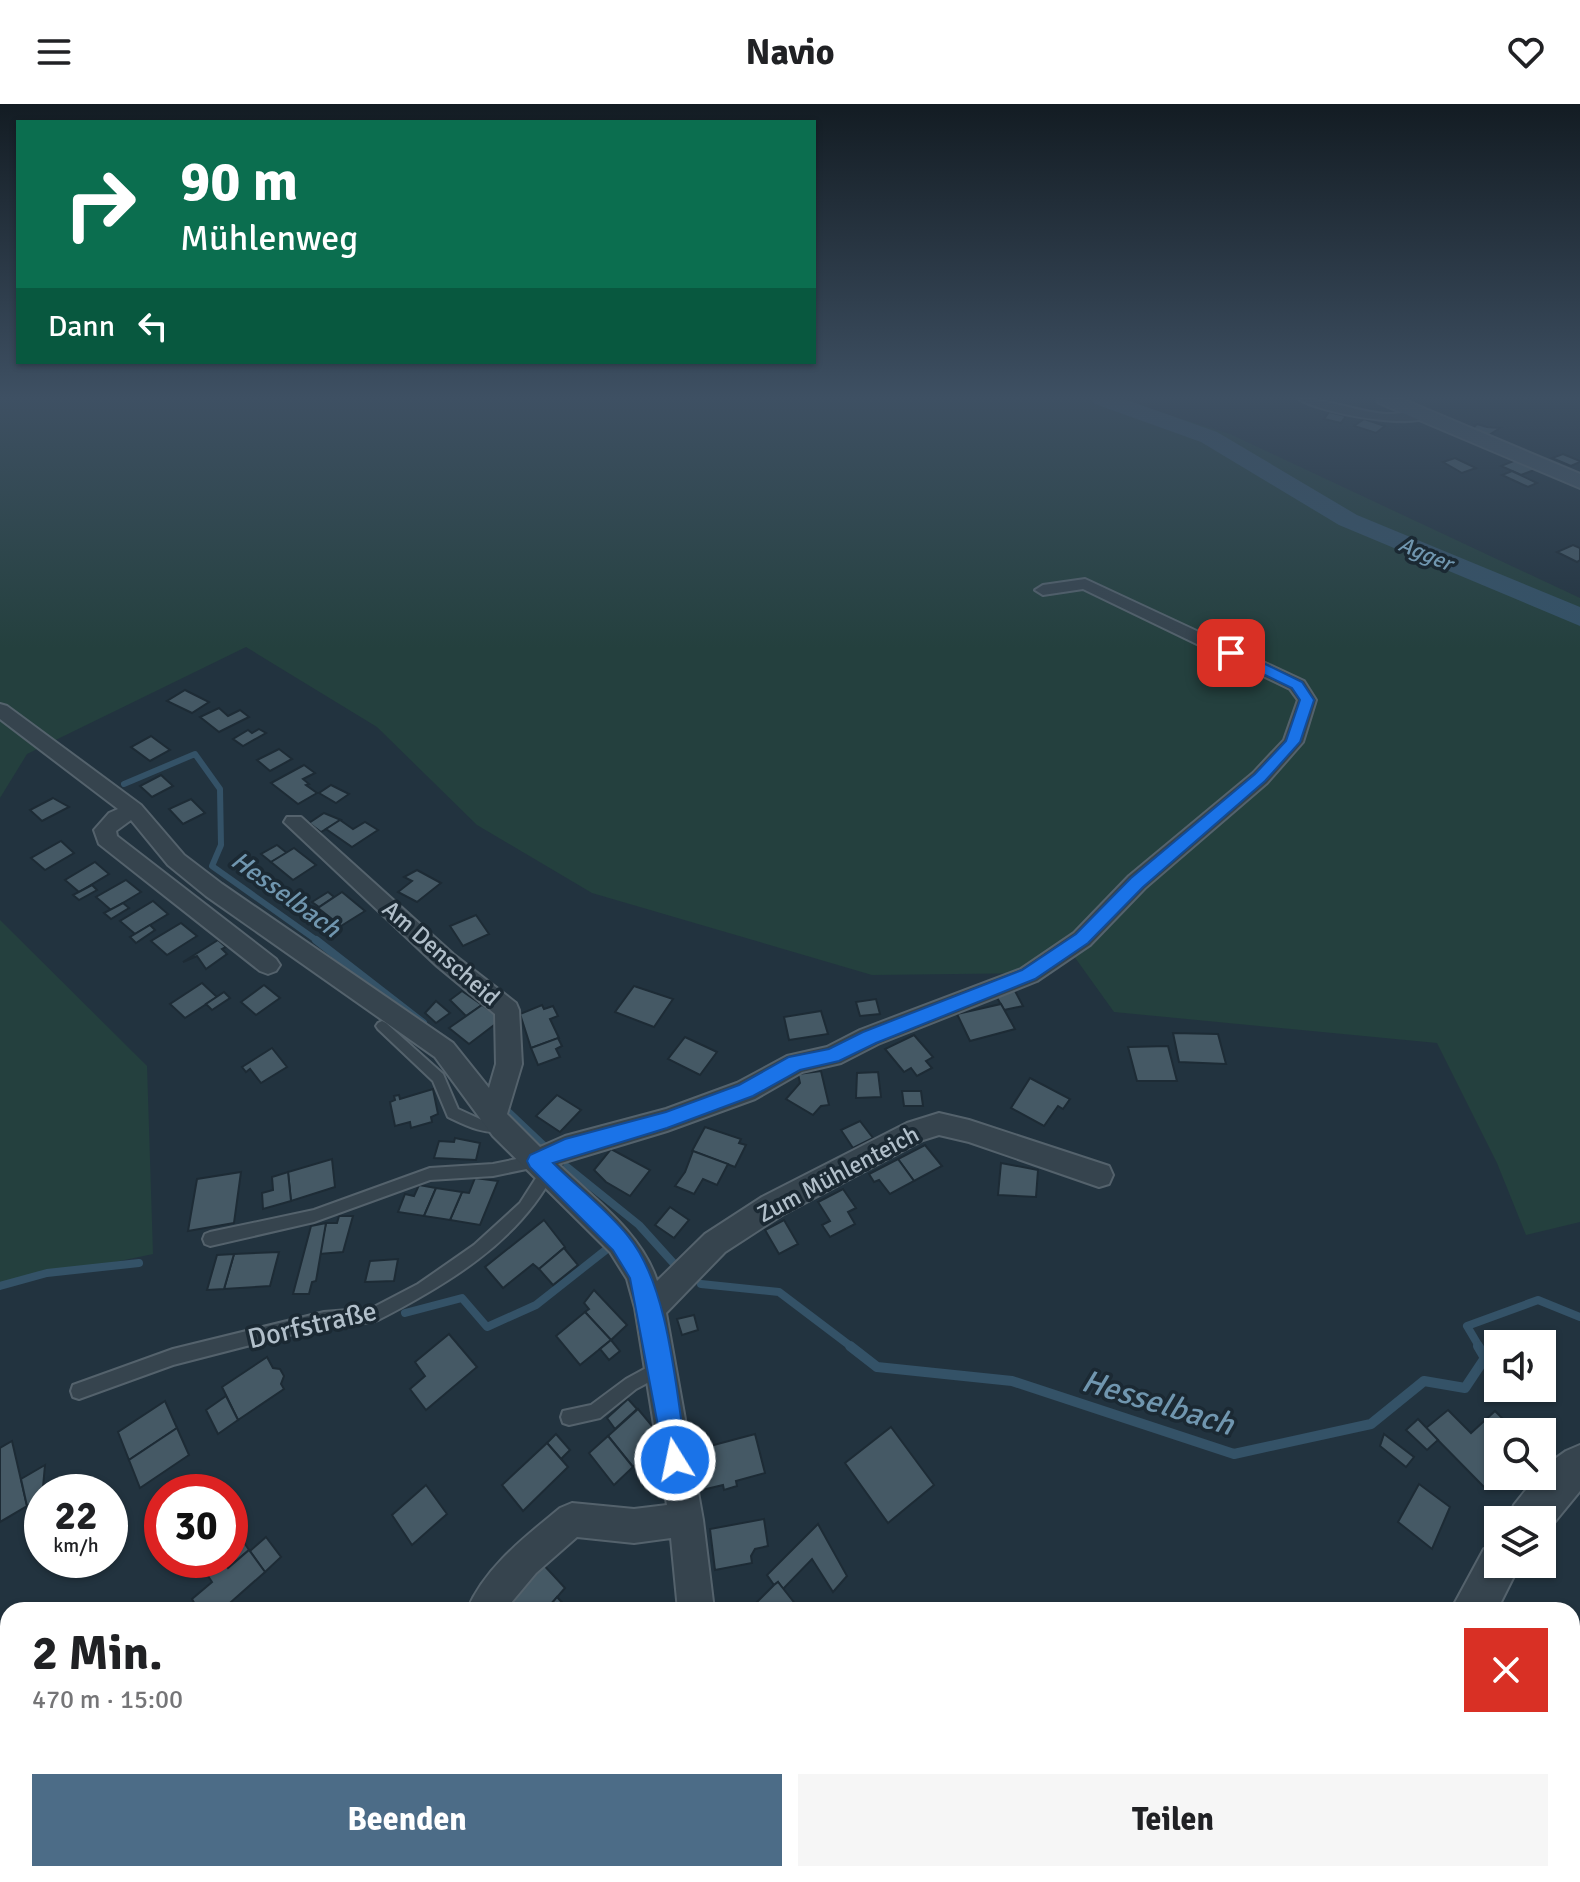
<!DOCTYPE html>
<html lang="de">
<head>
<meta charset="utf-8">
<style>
	:root { --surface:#fff; --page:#f6f6f6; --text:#202124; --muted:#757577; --accent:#4c6c87 }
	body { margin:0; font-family:Signika,sans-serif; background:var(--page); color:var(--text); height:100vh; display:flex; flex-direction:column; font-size:30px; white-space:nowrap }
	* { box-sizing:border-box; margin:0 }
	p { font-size:26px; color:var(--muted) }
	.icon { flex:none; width:44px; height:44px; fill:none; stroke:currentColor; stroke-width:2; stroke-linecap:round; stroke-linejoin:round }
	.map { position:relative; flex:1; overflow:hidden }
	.panel { position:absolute; left:0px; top:1498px; width:1580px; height:280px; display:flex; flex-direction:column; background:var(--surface); border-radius:24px 24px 0 0; box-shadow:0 2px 6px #0004 }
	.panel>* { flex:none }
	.guide { position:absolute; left:16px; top:16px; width:800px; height:244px; border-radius:0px; box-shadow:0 2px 6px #0004; background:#0b6e4f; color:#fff; overflow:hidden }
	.controls { position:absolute; left:1484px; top:1226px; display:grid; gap:16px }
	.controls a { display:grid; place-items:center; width:72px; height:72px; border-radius:0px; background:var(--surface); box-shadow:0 2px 6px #0004; font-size:40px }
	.speed { position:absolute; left:24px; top:1370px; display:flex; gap:16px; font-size:40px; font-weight:700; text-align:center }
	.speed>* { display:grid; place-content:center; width:104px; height:104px; border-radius:50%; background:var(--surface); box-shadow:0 2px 6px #0004; line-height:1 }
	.speed small { font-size:20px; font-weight:400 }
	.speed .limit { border:12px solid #d22; background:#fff; color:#111 }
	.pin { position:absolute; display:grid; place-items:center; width:68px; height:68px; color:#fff; margin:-34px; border-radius:16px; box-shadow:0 4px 12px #0006 }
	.me { position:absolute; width:88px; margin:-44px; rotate:350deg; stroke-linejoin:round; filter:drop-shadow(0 0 6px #0008) }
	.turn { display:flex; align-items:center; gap:28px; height:168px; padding:0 32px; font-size:36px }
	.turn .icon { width:104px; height:104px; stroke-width:2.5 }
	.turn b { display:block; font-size:56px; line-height:68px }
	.then { display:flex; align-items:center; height:76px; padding:0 32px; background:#0003; gap:16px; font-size:30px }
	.round { display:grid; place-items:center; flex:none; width:84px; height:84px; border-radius:0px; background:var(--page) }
	.headline { display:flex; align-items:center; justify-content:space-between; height:136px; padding:0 32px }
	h1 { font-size:48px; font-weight:800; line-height:60px }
	.button { display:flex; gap:16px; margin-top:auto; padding:16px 32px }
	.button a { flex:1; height:92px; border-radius:0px; background:var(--accent); color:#fff; font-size:32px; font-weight:800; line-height:92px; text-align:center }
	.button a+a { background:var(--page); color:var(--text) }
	header { display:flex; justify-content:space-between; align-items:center; height:104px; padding:0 32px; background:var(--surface); font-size:36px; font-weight:800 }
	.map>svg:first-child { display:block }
	.green { fill:#24403e }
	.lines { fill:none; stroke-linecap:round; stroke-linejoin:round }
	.stream-far2 { stroke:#345267; stroke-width:6 }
	.stream-far1 { stroke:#345267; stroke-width:8 }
	.stream { stroke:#345267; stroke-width:10 }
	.river { fill:#345267; fill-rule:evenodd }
	.building { fill:#455965; stroke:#1d2b35; stroke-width:2 }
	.service-casing { stroke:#54626c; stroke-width:4 }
	.minor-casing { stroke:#54626c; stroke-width:4 }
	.tertiary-casing { stroke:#54626c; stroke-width:4 }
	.secondary-casing { stroke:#54626c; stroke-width:4 }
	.service { fill:#36444e; fill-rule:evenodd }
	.minor { fill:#36444e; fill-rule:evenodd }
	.tertiary { fill:#36444e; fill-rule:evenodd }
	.secondary { fill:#435462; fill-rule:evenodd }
	.route { fill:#1a73e8; stroke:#114b97; stroke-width:2 }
	.labels { text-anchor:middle; stroke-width:7; stroke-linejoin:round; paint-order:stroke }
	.far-water-label { font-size:22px; font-style:italic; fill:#7096af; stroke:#1b2933 }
	.street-label { font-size:24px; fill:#b1bfca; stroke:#1b2933 }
	.water-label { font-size:26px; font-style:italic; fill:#7096af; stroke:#1b2933 }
	.near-street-label { font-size:28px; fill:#b1bfca; stroke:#1b2933 }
	.near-water-label { font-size:32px; font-style:italic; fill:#7096af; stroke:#1b2933 }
</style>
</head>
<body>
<header><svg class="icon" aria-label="menu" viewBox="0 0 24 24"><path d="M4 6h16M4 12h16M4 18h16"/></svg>Navio<svg class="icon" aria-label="heart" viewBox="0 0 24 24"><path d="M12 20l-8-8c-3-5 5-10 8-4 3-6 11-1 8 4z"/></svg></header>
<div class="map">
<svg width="1580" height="1778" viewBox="0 0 1580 1778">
	<rect width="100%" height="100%" fill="#22333f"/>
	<g class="green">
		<polygon points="0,295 1119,295 1230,330 1580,494 1580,1118 1526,1131 1497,1059 1437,939 1114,908 1071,848 1138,781 1261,676 1295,640 1309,592 1298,579 1084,477 1081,479 1295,581 1304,597 1291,638 1258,672 1135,777 1080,833 1028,869 872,871 592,789 477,721 377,623 246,543 27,650 0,694"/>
		<polygon points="0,816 147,962 153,1150 0,1182"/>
	</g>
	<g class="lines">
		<polyline class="stream-far2" points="124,680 195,650 220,685 221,741 212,762 319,838"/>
		<g class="stream-far1">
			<polyline points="316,836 423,919"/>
			<polyline points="509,1009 546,1044"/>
			<polyline points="567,1063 639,1121 676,1162"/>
			<polyline points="701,1180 779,1188 853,1244"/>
			<polyline points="0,1182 47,1169 139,1159"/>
			<polyline points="405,1209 462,1194 487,1223 536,1201 607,1145"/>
			<polyline points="1480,1244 1467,1222 1538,1196 1580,1213"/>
		</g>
		<polyline class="stream" points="850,1242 877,1263 1012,1277 1234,1350 1371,1320 1424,1277 1465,1284 1485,1254 1478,1242"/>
		<polygon class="river" points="1092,295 1124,295 1217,328 1357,411 1580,503 1580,522 1339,421 1201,338 1095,300"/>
	</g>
	<g class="building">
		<polygon points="1329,308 1346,312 1341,319 1324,315"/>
		<polygon points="1364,315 1385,322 1376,329 1354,322"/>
		<polygon points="1477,320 1487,323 1500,324 1489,331 1471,326"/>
		<polygon points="1563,350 1580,357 1580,358 1571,362 1552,354"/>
		<polygon points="1455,354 1476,364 1462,369 1443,358"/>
		<polygon points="1516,356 1537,365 1521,371 1501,362"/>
		<polygon points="1512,367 1537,379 1528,383 1502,371"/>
		<polygon points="1573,441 1580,444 1580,456 1577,458 1557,448"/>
		<polygon points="185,586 209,598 192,609 167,597"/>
		<polygon points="219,604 228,612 240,606 249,613 219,628 200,613"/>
		<polygon points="259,625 266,629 243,642 233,635 248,626 252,629"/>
		<polygon points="151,632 170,646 150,657 131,643"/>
		<polygon points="279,645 292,655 270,667 257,656"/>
		<polygon points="304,661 315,669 303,675 309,680 306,681 317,689 298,700 271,679"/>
		<polygon points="161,671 173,682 152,693 140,682"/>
		<polygon points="331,681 349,690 336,699 319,689"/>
		<polygon points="53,694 69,703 42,717 30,706"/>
		<polygon points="191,695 205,709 183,720 169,705"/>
		<polygon points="324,709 341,716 321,728 309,719"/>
		<polygon points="340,716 353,725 365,718 378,726 352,743 326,725"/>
		<polygon points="61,737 74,749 45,766 31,754"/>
		<polygon points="277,741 287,749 271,758 261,750"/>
		<polygon points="294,744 316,761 293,776 271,758"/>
		<polygon points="95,758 109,770 79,788 65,776"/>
		<polygon points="417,766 441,779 417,798 398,788 412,777 404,773"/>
		<polygon points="126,776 141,788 111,806 96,793"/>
		<polygon points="92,781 97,786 79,796 73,791"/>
		<polygon points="328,788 334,793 319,803 312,798"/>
		<polygon points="342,788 365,807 341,822 318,804"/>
		<polygon points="153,797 168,810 135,830 120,817"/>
		<polygon points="123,799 129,804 111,815 104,809"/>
		<polygon points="476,811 489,830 463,842 450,822"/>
		<polygon points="181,819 197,832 167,851 151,837"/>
		<polygon points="150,821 155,826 136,839 130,833"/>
		<polygon points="218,836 226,843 222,845 227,850 206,865 197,852 183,858"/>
		<polygon points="202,879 217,893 185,914 170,900"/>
		<polygon points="264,881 280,894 256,911 241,898"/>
		<polygon points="634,882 673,895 654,923 615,908"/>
		<polygon points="1014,885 1023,902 1004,906 995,890"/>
		<polygon points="462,887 482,901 466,912 450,896"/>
		<polygon points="224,888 230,894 212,906 206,900"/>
		<polygon points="876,895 880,910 860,912 856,898"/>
		<polygon points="436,897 450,909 436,919 425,909"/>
		<polygon points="1001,900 1015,925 970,937 957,910"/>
		<polygon points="482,901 502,915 469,940 449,924"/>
		<polygon points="542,901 544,905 553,902 558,912 550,915 559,934 531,944 520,910"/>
		<polygon points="821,907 828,930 789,936 784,913"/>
		<polygon points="1173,929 1218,930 1226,960 1179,958"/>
		<polygon points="914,931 933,953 926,957 932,964 917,972 911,964 904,968 885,945"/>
		<polygon points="685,933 717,948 700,971 668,955"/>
		<polygon points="558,934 562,942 556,945 560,953 538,961 531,944"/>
		<polygon points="1168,942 1177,977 1137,977 1128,943"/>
		<polygon points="272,944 287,963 261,979 250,965 246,968 242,963"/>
		<polygon points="821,967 829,1001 821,1002 813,1011 786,995 800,979 798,970"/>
		<polygon points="878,968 881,993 856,994 857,969"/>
		<polygon points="1030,974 1070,995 1063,1005 1058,1002 1044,1022 1011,1004"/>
		<polygon points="433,985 438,1010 431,1013 432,1018 411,1024 410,1018 395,1022 390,998 395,996 394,992 399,991 400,995"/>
		<polygon points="902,987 921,987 923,1002 904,1002"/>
		<polygon points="557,991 581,1006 560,1028 536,1012"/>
		<polygon points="860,1017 873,1034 853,1044 841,1026"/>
		<polygon points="705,1023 741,1035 739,1039 746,1041 735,1063 692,1047"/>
		<polygon points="455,1034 480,1039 476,1056 434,1054 439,1037 454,1038"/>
		<polygon points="925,1041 942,1062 914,1077 898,1055"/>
		<polygon points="611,1045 650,1066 630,1092 606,1078 594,1066"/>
		<polygon points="693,1047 728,1060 717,1081 703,1075 694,1090 675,1082 685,1068"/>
		<polygon points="332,1055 335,1083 291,1097 288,1068"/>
		<polygon points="898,1055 914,1077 890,1090 879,1076 874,1078 869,1070"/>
		<polygon points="1001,1059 1038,1066 1036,1093 998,1091"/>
		<polygon points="241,1068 234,1119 188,1127 197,1075"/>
		<polygon points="288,1068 291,1097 263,1105 262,1089 273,1086 272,1073"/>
		<polygon points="475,1074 498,1077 480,1121 450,1116 462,1088 469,1089"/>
		<polygon points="419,1081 436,1084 424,1112 398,1108 405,1090 414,1092"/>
		<polygon points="436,1084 462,1088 450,1116 424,1112"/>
		<polygon points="843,1085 856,1104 848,1108 855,1120 830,1133 822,1121 830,1117 818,1098"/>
		<polygon points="670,1103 689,1116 674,1134 655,1121"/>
		<polygon points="339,1112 353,1112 343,1148 319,1150 326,1119 337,1119"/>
		<polygon points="544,1116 565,1143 539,1165 533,1160 503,1184 485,1163"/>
		<polygon points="784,1116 798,1140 779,1150 765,1126"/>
		<polygon points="326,1119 316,1177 312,1178 309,1190 293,1190 311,1122"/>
		<polygon points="564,1144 578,1161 553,1181 539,1165"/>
		<polygon points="279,1148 270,1182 224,1185 234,1150"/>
		<polygon points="234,1150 224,1185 207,1186 217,1151"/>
		<polygon points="398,1155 394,1177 365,1178 370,1157"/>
		<polygon points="594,1186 627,1221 611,1236 585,1208 589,1205 584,1199"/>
		<polygon points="585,1208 611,1236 580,1261 556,1232"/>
		<polygon points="694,1211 698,1226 682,1231 677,1215"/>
		<polygon points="449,1230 477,1263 426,1306 410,1285 425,1272 415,1258"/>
		<polygon points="611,1236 620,1247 609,1256 600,1245"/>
		<polygon points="267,1253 273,1264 280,1265 284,1272 281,1280 284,1285 238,1316 222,1283"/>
		<polygon points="226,1292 238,1316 218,1330 206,1306"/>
		<polygon points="628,1295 637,1305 615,1325 607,1314"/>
		<polygon points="165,1297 177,1324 129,1356 118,1328"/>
		<polygon points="638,1305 663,1335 633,1363 608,1332"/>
		<polygon points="1448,1306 1471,1329 1495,1307 1516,1328 1498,1328 1499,1372 1486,1385 1426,1324"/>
		<polygon points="1418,1315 1438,1336 1427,1346 1406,1326"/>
		<polygon points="891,1323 934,1381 888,1419 845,1359"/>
		<polygon points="177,1324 189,1351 140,1384 129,1356"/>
		<polygon points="556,1330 570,1346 561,1355 547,1339"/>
		<polygon points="755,1330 765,1369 736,1377 737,1382 724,1386 723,1381 702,1386 695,1346"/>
		<polygon points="1384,1330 1414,1353 1406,1363 1380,1342"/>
		<polygon points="608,1332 633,1363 614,1381 589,1349"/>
		<polygon points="12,1337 27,1402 0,1418 0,1344"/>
		<polygon points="547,1339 568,1363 523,1407 502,1381"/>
		<polygon points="45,1361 42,1394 27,1402 21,1375"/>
		<polygon points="1419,1380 1450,1403 1432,1445 1398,1418"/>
		<polygon points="426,1381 447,1410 412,1441 392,1411"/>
		<polygon points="764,1415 768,1442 755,1445 751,1452 752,1459 715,1466 710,1425"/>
		<polygon points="818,1420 847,1472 833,1488 812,1455 783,1485 778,1478 774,1481 767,1471"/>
		<polygon points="266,1433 281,1453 265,1468 250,1447"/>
		<polygon points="241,1434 249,1446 228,1464 221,1456 230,1456 230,1444"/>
		<polygon points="249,1446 265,1468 222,1506 198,1506 192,1495 212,1478 208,1472 224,1459 228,1464"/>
		<polygon points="540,1457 565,1484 546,1506 495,1506"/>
		<polygon points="778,1478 800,1506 749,1506 774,1481"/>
		<polygon points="557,1493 569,1506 546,1506"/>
		<polygon points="1580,1546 1580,1582 1572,1575 1572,1554 1575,1555"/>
		<polygon points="444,1770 481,1770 476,1778 439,1778"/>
		<polygon points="541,1770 575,1770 582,1778 534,1778"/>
		<polygon points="817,1770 841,1770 848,1778 812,1778"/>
		<polygon points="936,1770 988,1770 983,1778 944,1778"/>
	</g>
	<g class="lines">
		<defs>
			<g id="service">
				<path d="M382,917L386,919L443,970L458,1005L482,1016L505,1019L507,1023L505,1027C484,1031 467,1022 448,1013L433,977L378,925L376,922L378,919Z"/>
				<polygon points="536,1051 541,1053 543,1057 541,1061 536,1063 493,1072 430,1076 314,1118 210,1142 205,1140 203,1135 205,1130 210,1128 314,1106 430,1064 493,1060"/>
				<path d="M548,1061L553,1063L555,1067C519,1138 446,1181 378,1216L373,1218L324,1222L173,1261L79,1295L73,1293L71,1287L73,1281L173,1245L324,1208L372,1204L418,1180L474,1141L520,1099L543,1063Z"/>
				<polygon points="659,1257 664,1260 667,1265 664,1270 636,1285 600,1314 569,1321 563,1319 561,1313 563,1307 591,1301 626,1275"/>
				<polygon points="1289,1770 1309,1770 1307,1778 1287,1778"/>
			</g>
			<g id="minor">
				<path d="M1299,295C1330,295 1357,308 1386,310C1400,311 1418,304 1429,312C1410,326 1318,308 1299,295Z"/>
				<path d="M1085,475L1304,577L1316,596L1303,638L1267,679L1145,784L1090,841L1037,877L878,940L841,959L802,968L755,995L667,1027L558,1060C593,1094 642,1129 657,1177L705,1130L762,1093L907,1019L939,1009L969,1016L1109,1062L1113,1071L1109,1080L1099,1083L969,1038L939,1031L923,1036L782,1111L725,1148L666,1209L703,1416L714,1506H678L671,1434L634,1439L577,1433L536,1469L505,1506H467C485,1463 525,1433 560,1404L572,1399L634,1405L667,1401L635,1204L627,1175L610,1148L493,1032L435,953L206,792L168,761L131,716L116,727L117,732L276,855L280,861L276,867L268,870L260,867L99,740L94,726L109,709L118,705L0,615V600L7,602L141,701L184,751L222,780L453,939L489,984L496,960L495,910L437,862L284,718L287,713H301L453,850L516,899L519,906L522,960L507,1010L540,1043L565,1032L666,1005L737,979L787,952L827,943L860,926L1021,865L1074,829L1129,772L1253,669L1284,636L1298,596L1290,585L1083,485L1043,491L1035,486L1043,481Z"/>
				<polygon points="471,1770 511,1770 512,1778 472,1778"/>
				<polygon points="848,1770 893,1770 896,1778 851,1778"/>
			</g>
			<g id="tertiary">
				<polygon points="1580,1341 1580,1387 1544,1431 1542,1416 1508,1416 1514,1401 1537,1372 1542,1372 1542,1364 1566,1347"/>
				<polygon points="1498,1439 1498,1460 1520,1460 1497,1506 1451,1506 1484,1445"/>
				<polygon points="1408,1770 1458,1770 1459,1778 1409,1778"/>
			</g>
			<polygon id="secondary" points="1377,295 1402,295 1580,370 1580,384 1379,299"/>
		</defs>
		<use href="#service" class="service-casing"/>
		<use href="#minor" class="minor-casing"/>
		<use href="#tertiary" class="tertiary-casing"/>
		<use href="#secondary" class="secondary-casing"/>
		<use href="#service" class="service"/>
		<use href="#minor" class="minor"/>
		<use href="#tertiary" class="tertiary"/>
		<use href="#secondary" class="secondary"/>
	</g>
	<linearGradient id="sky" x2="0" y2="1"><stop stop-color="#131c23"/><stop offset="0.54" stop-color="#3e5063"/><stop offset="1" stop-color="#3e5063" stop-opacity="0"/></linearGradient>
	<rect width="1580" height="544" fill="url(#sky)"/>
	<path class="route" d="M1226,546H1236L1302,578L1314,596L1300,638L1265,677L1143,783L1088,839L1035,875L876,939L839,957L800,966L753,992L667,1024L553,1059C577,1083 607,1106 628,1132C670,1183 676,1290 687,1356L684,1364L675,1368L666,1364L630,1174L613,1146L530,1063L527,1057L530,1051L565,1035L666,1008L739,981L789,953L829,945L863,928L1022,866L1076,830L1131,774L1255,670L1286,637L1300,596L1292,584L1226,552Z"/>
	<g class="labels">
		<g class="far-water-label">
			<text transform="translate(1426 449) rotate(23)" y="8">Agger</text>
		</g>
		<g class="street-label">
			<text transform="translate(441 849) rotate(41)" y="8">Am Denscheid</text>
			<text transform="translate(838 1070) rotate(-28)" y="8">Zum Mühlenteich</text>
		</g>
		<g class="water-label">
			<text transform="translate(286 790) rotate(36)" y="9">Hesselbach</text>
		</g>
		<g class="near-street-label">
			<text transform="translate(312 1220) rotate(-13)" y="10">Dorfstraße</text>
		</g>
		<g class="near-water-label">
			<text transform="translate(1158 1298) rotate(17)" y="11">Hesselbach</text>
		</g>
	</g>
</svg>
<div class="controls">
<a><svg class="icon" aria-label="sound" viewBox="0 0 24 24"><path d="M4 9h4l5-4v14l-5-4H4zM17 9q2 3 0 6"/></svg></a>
<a><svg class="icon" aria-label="search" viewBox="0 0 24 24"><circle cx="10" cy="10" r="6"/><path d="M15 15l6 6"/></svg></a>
<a><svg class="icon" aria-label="layers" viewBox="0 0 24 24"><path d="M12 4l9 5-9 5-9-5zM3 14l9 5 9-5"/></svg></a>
</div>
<div class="speed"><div>22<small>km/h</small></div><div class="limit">30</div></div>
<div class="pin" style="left:1231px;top:549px;background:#d93025"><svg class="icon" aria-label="arrive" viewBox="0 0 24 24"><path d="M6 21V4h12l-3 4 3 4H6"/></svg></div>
<svg class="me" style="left:675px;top:1356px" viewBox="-20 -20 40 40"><circle r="17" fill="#1a73e8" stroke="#fff" stroke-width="3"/><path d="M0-11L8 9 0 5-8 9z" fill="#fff"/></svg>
<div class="guide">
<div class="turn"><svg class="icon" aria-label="right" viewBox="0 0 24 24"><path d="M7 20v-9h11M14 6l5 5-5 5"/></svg><div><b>90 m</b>Mühlenweg</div></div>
<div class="then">Dann<svg class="icon" aria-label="left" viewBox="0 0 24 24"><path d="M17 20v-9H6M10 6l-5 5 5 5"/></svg></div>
</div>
<section class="panel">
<div class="headline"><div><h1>2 Min.</h1><p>470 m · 15:00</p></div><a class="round" style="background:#d93025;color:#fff"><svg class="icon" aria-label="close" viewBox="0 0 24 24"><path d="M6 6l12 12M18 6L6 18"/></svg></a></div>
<div class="button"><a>Beenden</a><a>Teilen</a></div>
</section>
</div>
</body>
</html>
